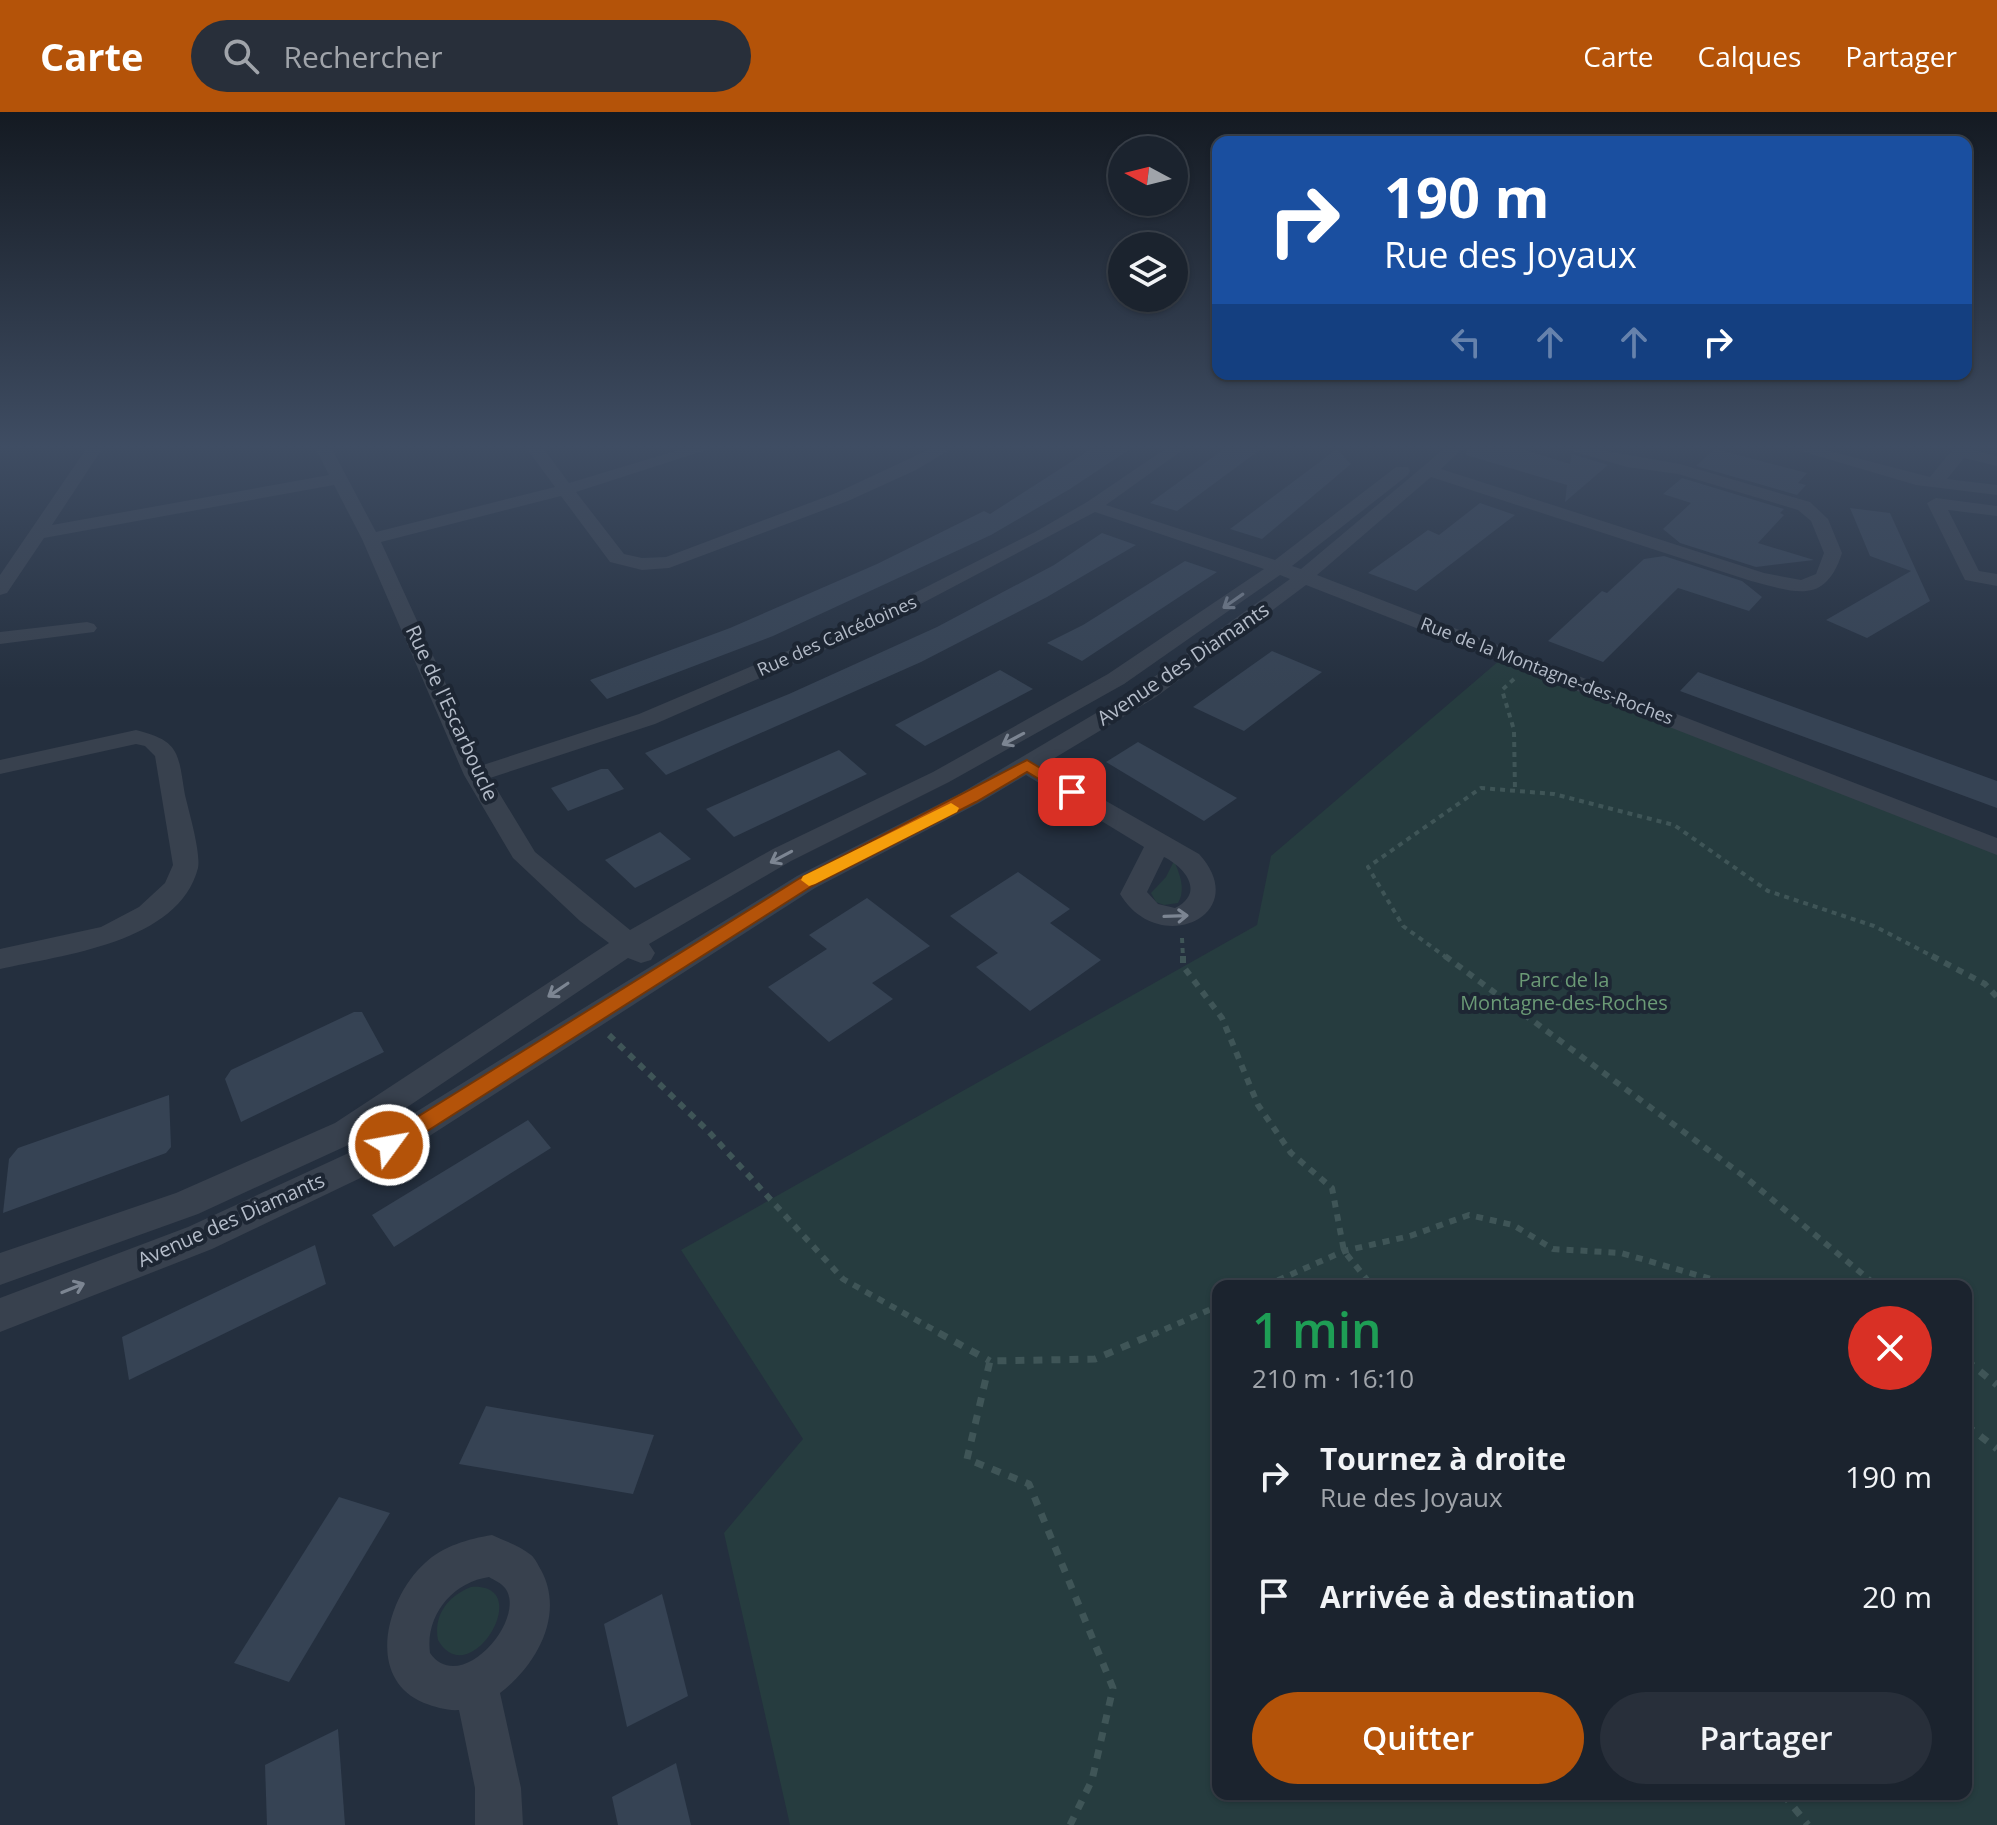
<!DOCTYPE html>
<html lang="fr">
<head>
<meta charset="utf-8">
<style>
	:root { --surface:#1b232e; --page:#282f3a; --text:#f1f3f6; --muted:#a0a4aa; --line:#39404a; --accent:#b45309 }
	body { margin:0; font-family:"Open Sans",sans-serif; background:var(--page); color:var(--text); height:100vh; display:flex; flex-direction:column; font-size:30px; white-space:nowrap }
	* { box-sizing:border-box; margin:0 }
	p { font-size:26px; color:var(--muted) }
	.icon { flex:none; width:44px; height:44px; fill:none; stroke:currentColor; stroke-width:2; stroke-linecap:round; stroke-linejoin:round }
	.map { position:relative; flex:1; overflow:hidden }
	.details { position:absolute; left:1212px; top:1168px; width:760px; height:520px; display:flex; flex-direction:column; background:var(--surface); border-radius:16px; box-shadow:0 2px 6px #0004,0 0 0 2px var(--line) }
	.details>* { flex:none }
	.banner { position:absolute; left:1212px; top:24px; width:760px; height:244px; border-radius:16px; box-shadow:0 2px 6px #0004,0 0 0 2px var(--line); background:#1a4fa0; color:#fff; overflow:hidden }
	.needle { width:52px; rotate:277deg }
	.fabs { position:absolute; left:1108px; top:24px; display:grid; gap:16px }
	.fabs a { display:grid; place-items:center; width:80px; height:80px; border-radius:50%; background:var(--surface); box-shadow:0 2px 6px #0004,0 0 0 2px var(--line); font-size:40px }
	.pin { position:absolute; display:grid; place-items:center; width:68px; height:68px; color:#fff; margin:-34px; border-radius:16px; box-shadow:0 4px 12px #0006 }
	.me { position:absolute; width:88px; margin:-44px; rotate:58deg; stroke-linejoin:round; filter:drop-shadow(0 0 6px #0008) }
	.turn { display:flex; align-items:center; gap:28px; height:168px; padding:0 40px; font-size:36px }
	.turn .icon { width:104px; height:104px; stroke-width:2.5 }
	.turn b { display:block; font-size:56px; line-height:68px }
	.lanes { display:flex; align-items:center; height:76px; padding:0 40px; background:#0003; justify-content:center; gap:40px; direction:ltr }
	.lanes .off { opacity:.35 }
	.round { display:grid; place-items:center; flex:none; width:84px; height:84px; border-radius:42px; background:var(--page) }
	.head { display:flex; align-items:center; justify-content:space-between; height:136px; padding:0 40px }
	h1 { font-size:48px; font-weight:600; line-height:60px; color:#1e9e55 }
	.action { display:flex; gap:16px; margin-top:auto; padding:16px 40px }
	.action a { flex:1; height:92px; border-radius:48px; background:var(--accent); color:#fff; font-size:32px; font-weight:600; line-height:92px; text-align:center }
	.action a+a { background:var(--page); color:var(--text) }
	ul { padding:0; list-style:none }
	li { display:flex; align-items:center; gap:24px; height:120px; padding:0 40px }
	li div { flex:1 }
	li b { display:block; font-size:30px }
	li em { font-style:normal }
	header { display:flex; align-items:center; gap:48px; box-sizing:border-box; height:112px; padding:0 40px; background:var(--accent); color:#fff }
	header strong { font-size:38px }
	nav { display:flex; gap:44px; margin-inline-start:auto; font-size:28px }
	.search { width:560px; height:72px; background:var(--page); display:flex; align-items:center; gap:20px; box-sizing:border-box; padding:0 28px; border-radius:44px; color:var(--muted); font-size:30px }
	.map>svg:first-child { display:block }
	.green { fill:#263c3f; fill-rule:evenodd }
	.building { fill:#364354 }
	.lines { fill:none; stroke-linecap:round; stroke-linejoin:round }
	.path-far2 { stroke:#3f5557; stroke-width:4; stroke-dasharray:5 5; stroke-linecap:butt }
	.path-far1 { stroke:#3f5557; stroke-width:6; stroke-dasharray:7 7; stroke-linecap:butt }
	.path { stroke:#3f5557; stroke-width:7; stroke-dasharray:9 9; stroke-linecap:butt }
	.minor { fill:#38414e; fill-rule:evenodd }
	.oneway { stroke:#7c8592 }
	.route { fill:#b45309; stroke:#753606; stroke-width:2 }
	.slow { fill:#f59e0b }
	.labels { text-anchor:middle; stroke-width:8; stroke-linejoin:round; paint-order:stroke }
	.far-street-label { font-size:18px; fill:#b4bcc9; stroke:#1d2633 }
	.street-label { font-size:20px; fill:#b4bcc9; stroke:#1d2633 }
	.park-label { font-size:20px; fill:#6b9a76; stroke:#1d2633 }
</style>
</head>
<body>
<header>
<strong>Carte</strong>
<div class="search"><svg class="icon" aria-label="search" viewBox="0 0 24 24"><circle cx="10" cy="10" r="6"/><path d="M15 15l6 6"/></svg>Rechercher</div>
<nav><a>Carte</a><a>Calques</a><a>Partager</a></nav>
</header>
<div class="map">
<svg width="1997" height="1713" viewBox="0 0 1997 1713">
	<rect width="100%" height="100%" fill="#242f3e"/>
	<g class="green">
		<path d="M1507,542L1997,735V1713H790L724,1421L803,1327L681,1138L1257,813L1271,744ZM1218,1174H1966V1682H1218Z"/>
		<path d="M1174,749C1180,762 1186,778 1178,791L1164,793L1156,790L1151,781L1166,765Z"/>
		<path d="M471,1475C538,1470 469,1583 438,1528C433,1503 448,1484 471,1475Z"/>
	</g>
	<g class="building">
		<polygon points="1091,337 1130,337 1070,377 991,423 773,524 607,587 590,568 730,516 877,452 984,399 990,402"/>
		<polygon points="1224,337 1261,337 1177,399 1150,391"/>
		<polygon points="1337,337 1351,352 1262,427 1230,417"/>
		<polygon points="1467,337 1522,337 1570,352 1572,342 1608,353 1565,390 1567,373 1466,343"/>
		<polygon points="1715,337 1807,361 1798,371 1806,373 1797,383 1696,354"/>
		<polygon points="1682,366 1784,397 1780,401 1784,403 1758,431 1814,448 1756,455 1680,431 1663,417 1691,391 1663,382"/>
		<polygon points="1480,391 1515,403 1416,479 1368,461 1428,418 1439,423"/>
		<polygon points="1850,396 1890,401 1930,489 1867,526 1826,508 1911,459 1870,444"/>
		<polygon points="1102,421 1136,433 1047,485 921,550 666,663 645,641 789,582 937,515 1054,453"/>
		<polygon points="1664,444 1742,469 1762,485 1749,499 1678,476 1603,550 1548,529 1602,479 1607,481 1644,447"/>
		<polygon points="1185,449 1217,460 1082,549 1047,531 1083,513"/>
		<polygon points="1272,539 1322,560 1244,619 1193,595"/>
		<polygon points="1000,558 1033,577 925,634 895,613"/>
		<polygon points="1698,560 1997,669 1997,696 1680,579"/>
		<polygon points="1138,630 1237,686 1204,709 1106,650"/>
		<polygon points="839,638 867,662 734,725 706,697"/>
		<polygon points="601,657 608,657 624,677 568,699 551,676"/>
		<polygon points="660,720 691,747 635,776 605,748"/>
		<polygon points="1018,760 1070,797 1050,811 1101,848 1030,899 976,855 998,841 950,804"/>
		<polygon points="867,786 930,834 872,871 893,887 829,930 768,875 827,837 809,823"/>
		<polygon points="354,900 362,900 384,940 241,1010 225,967 231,958"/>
		<polygon points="169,983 171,1035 166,1041 3,1101 9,1047 18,1036"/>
		<polygon points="528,1008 551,1036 394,1135 372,1103"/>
		<polygon points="315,1133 326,1172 129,1268 122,1225"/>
		<polygon points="486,1294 654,1323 633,1382 459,1352"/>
		<polygon points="339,1385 390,1401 289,1570 234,1551"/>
		<polygon points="662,1482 688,1584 627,1615 604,1512"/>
		<polygon points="338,1617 345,1713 267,1713 265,1653"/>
		<polygon points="676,1651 691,1713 618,1713 612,1685"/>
	</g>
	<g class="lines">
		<g class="path-far2">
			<polyline points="1514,567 1502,578 1514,618 1515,679"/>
			<polyline points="1182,826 1183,846"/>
			<polyline points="1447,846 1403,814 1368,755 1481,676 1554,682 1674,713 1768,779 1874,814 1936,846"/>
		</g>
		<g class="path-far1">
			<polyline points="1183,844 1183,854 1222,906 1258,993 1291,1041 1332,1076 1344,1139 1372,1174"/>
			<polyline points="1445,844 1745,1065 1877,1174"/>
			<polyline points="1932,844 1985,872 1997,885"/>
			<polyline points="609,923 709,1020 843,1167 943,1223"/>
			<polyline points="1265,1174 1344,1139 1410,1124 1469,1103 1513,1113 1553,1137 1621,1141 1735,1174"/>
			<polyline points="1152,1223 1218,1194"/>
		</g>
		<g class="path">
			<polyline points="939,1221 990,1249"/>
			<polyline points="1966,1248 1997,1273"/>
			<polyline points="1966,1313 1997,1337"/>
			<polyline points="1783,1682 1808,1713"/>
			<polyline points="1070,1713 1092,1668 1113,1576 1029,1372 967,1347 990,1249 1095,1247 1156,1221"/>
		</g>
		<g class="minor">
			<path d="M86,337H102L52,413L329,363L316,337H332L376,420L555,375L527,337H544L569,371L682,337H709L576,380L624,442L642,446L666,445L836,381L930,337H951L916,358L848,389L669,456L642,458L610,450L561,384L381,430L483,653L639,602L865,506L1035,420L1087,390L1165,337H1184L1106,393L1275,448L1396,355H1408L1410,359L1408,363L1292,454L1301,457L1444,337H1462L1441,357L1764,461L1801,468L1816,462L1824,441L1811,409L1798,398L1678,362L1627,355L1565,337H1595L1680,352L1810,390L1828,407L1842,441C1825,494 1795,480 1751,469L1431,365L1317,463L1997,726V743L1306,473L1156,585L1043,653L1199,742C1254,802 1159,847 1120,782L1144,735L1026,663L979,691L815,776L375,1059L212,1137L0,1220V1186L188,1115L353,1039L797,764L961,681L1140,575L1290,467L1280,463L1124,572L949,670L791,749L649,832L655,841L651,848L641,851L628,846L357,1029L198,1102L0,1173V1141L176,1081L335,1011L609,831L580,809L513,746L464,663L362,427L334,373L44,426L7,481L0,483V463ZM1095,400L1264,457L1108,562L933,660L773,737L630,818L535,740L490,666L655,612L879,514ZM1164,745C1186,756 1205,781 1175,796L1158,792L1147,780Z"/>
			<polygon points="1794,337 1822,337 1930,365 1953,337 1970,337 1997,344 1997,354 1964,346 1947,367 1997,373 1997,383 1916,373"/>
			<polygon points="1936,386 1997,394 1997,404 1948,398 1979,459 1997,462 1997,474 1965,468 1927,391"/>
			<polygon points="87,510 94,512 97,516 94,520 0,532 0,520"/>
			<path d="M136,618C181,629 178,642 185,683C189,700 201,741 198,756C179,831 62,843 0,857V837L101,815L139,795L165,771L173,753L155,644L145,634L136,632L0,662V648Z"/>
			<path d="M492,1423C505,1429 520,1434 531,1443C535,1446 538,1453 541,1458C565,1502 537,1553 500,1581L521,1676L523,1713H475V1676L459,1598C448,1599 435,1595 424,1591C364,1566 387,1485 425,1451C443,1434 468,1427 492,1423ZM489,1465C494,1468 501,1471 505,1476C528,1506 461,1585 430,1541C425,1503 453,1470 489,1465Z"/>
		</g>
	</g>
	<defs><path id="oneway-shaft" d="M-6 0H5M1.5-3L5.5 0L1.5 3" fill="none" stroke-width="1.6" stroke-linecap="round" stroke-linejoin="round" transform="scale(2)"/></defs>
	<g class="oneway">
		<use href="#oneway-shaft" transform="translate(1233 489) rotate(145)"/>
		<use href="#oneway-shaft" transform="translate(1013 627) rotate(152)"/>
		<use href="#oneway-shaft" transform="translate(781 745) rotate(152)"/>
		<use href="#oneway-shaft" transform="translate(1176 804) rotate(-2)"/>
		<use href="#oneway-shaft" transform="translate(558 878) rotate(146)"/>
		<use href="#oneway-shaft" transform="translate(73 1176) rotate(-22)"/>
	</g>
	<linearGradient id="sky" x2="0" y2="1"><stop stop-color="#141a22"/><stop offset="0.58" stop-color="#3f4d63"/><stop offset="1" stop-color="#3f4d63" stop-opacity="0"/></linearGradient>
	<rect width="1997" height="577" fill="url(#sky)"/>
	<polygon class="route" points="1027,648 1080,680 1072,685 1067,684 1027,660 976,690 812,774 396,1039 389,1041 382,1039 379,1033 382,1027 800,766"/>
	<polygon class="slow" points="951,691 959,696 957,700 815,772 809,774 801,768 803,764"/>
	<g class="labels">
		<g class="far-street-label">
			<text transform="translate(837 524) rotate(-24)" y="6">Rue des Calcédoines</text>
			<text transform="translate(1547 559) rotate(21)" y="6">Rue de la Montagne-des-Roches</text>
		</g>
		<g class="street-label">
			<text transform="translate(1183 552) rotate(-34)" y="7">Avenue des Diamants</text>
			<text transform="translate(452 601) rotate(65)" y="7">Rue de l'Escarboucle</text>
			<text transform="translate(231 1108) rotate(-24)" y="7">Avenue des Diamants</text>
		</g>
		<g class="park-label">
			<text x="1564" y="875">Parc de la<tspan x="1564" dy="23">Montagne-des-Roches</tspan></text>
		</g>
	</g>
</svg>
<div class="fabs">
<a><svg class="needle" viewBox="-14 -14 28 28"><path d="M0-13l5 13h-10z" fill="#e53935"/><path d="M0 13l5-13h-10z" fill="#a0a4aa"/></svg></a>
<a><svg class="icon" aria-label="layers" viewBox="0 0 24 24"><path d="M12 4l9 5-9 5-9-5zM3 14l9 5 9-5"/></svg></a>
</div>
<div class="pin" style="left:1072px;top:680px;background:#d93025"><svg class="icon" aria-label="arrive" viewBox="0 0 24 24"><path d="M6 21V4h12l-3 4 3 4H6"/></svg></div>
<svg class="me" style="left:389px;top:1033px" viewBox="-20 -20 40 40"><circle r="17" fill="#b45309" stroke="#fff" stroke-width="3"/><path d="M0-11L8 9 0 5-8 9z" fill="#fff"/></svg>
<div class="banner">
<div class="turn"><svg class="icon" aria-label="right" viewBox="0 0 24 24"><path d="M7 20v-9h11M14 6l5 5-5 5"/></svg><div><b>190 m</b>Rue des Joyaux</div></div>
<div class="lanes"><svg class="icon off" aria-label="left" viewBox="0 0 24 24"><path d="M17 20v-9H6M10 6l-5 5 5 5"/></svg><svg class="icon off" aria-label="ahead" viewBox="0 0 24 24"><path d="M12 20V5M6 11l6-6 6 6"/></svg><svg class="icon off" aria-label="ahead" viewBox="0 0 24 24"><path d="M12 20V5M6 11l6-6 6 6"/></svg><svg class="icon" aria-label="right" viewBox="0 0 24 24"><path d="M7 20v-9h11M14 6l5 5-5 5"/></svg></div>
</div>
<section class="details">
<div class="head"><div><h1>1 min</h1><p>210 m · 16:10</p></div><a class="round" style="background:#d93025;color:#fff"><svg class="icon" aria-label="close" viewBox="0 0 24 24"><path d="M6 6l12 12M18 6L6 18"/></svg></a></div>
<ul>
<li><svg class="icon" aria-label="right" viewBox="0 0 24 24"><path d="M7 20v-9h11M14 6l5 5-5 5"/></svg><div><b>Tournez à droite</b><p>Rue des Joyaux</p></div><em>190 m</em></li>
<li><svg class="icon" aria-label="arrive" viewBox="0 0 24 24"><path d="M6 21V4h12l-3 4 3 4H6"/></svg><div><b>Arrivée à destination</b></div><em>20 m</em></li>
</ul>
<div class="action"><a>Quitter</a><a>Partager</a></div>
</section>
</div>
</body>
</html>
